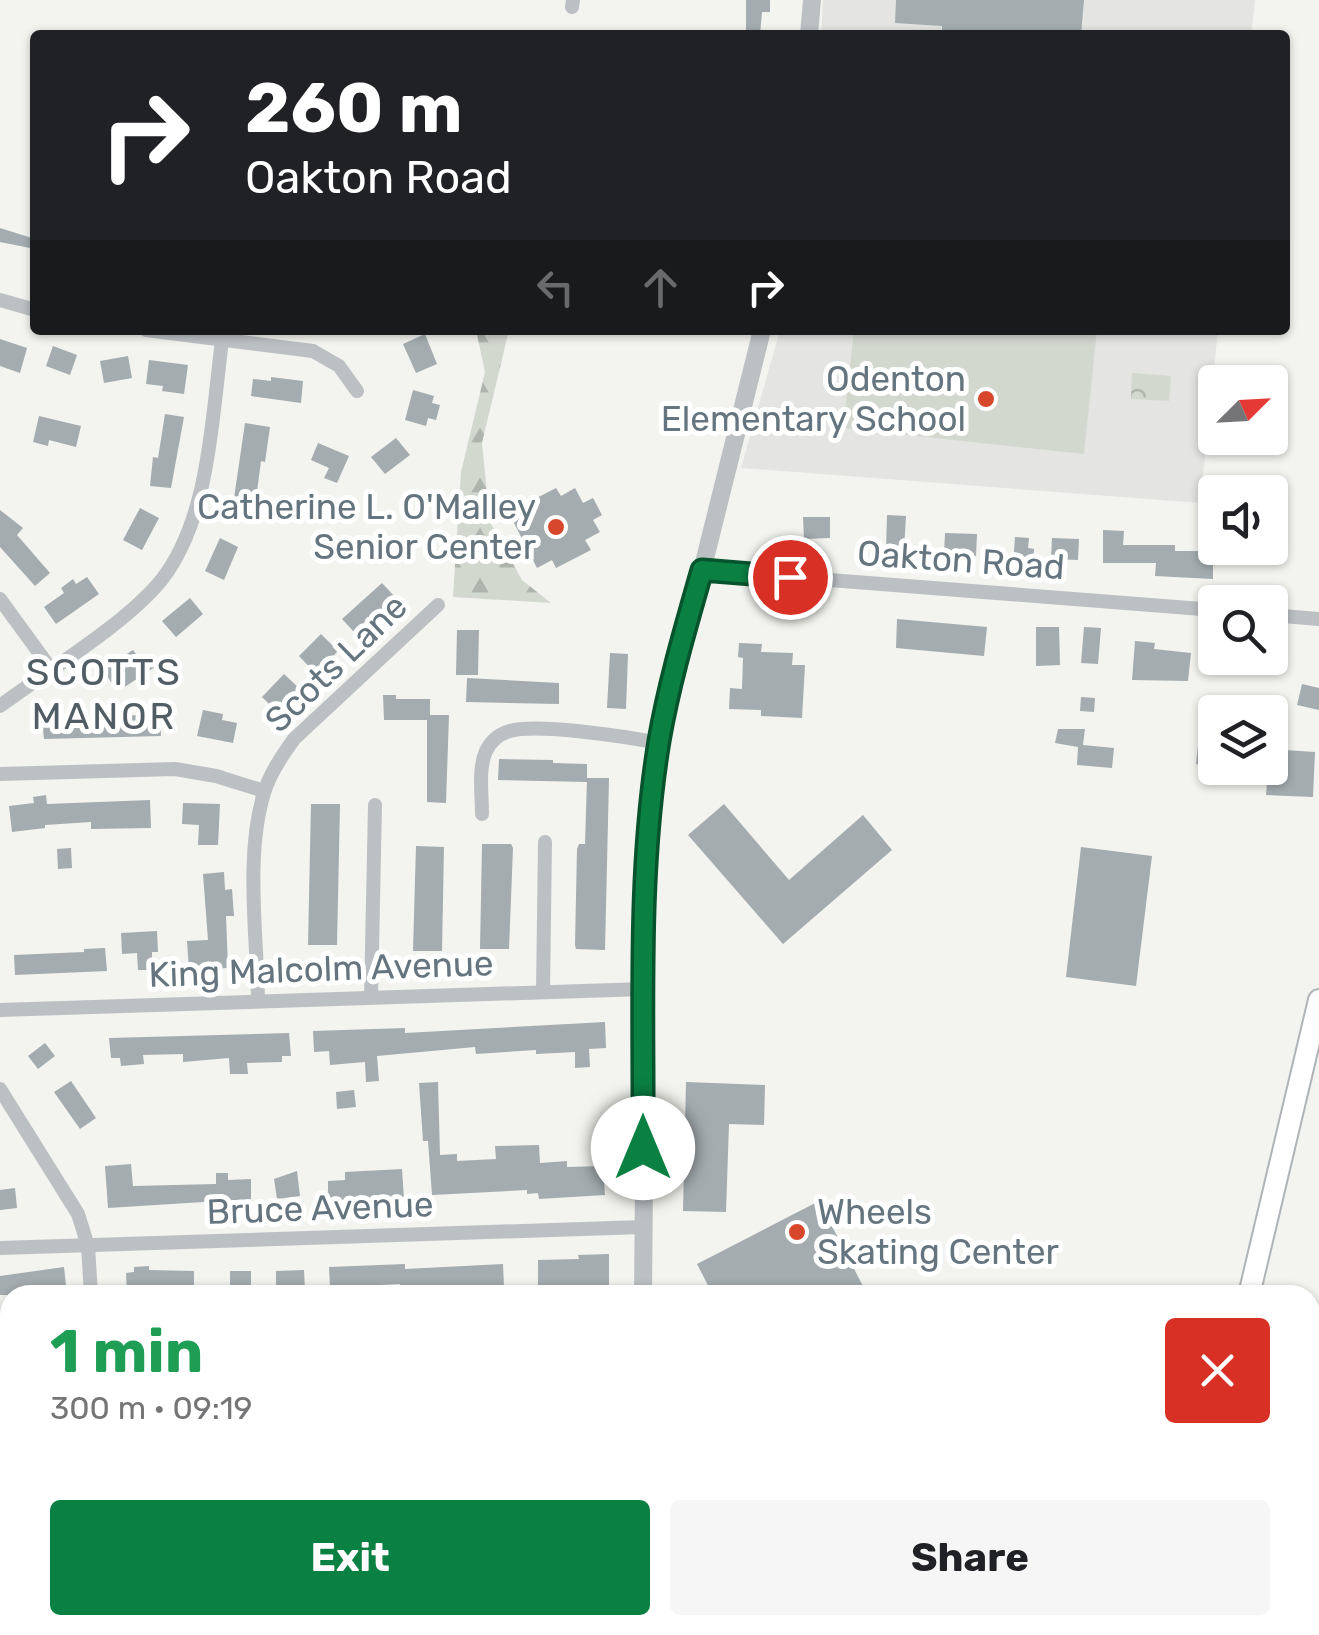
<!DOCTYPE html>
<html lang="en">
<head>
<meta charset="utf-8">
<style>
	:root { --surface:#fff; --page:#f6f6f6; --text:#202124; --muted:#757577; --accent:#0b8043 }
	body { margin:0; font-family:Rubik,sans-serif; background:var(--page); color:var(--text); height:100vh; display:flex; flex-direction:column; font-size:38px; white-space:nowrap }
	* { box-sizing:border-box; margin:0 }
	p { font-size:32px; color:var(--muted) }
	.icon { flex:none; width:55px; height:55px; fill:none; stroke:currentColor; stroke-width:2; stroke-linecap:round; stroke-linejoin:round }
	.map { position:relative; flex:1; overflow:hidden }
	.sheet { position:absolute; left:0px; top:1285px; width:1320px; height:350px; display:flex; flex-direction:column; background:var(--surface); border-radius:30px 30px 0 0; box-shadow:0 2px 8px #0004 }
	.sheet>* { flex:none }
	.top-card { position:absolute; left:30px; top:30px; width:1260px; height:305px; border-radius:10px; box-shadow:0 2px 8px #0004; background:#202124; color:#fff; overflow:hidden }
	.needle { width:65px; rotate:66deg }
	.fabs { position:absolute; left:1198px; top:365px; display:grid; gap:20px }
	.fabs a { display:grid; place-items:center; width:90px; height:90px; border-radius:10px; background:var(--surface); box-shadow:0 2px 8px #0004; font-size:50px }
	.pin { position:absolute; display:grid; place-items:center; width:85px; height:85px; color:#fff; margin:-42px; border:5px solid #fff; border-radius:50%; box-shadow:0 2px 10px #0007 }
	.me { position:absolute; width:110px; margin:-55px; rotate:0deg; stroke-linejoin:round; filter:drop-shadow(0 0 8px #0008) }
	.turn { display:flex; align-items:center; gap:35px; height:210px; padding:0 50px; font-size:45px }
	.turn .icon { width:130px; height:130px; stroke-width:2.5 }
	.turn b { display:block; font-size:70px; line-height:85px }
	.lanes { display:flex; align-items:center; height:95px; padding:0 50px; background:#0003; justify-content:center; gap:50px; direction:ltr }
	.lanes .off { opacity:.35 }
	.round { display:grid; place-items:center; flex:none; width:105px; height:105px; border-radius:10px; background:var(--page) }
	.summary { display:flex; align-items:center; justify-content:space-between; height:170px; padding:0 50px }
	h1 { font-size:60px; font-weight:700; line-height:75px; color:#1e9e55 }
	.primary-button { display:flex; gap:20px; margin-top:auto; padding:20px 50px }
	.primary-button a { flex:1; height:115px; border-radius:10px; background:var(--accent); color:#fff; font-size:40px; font-weight:700; line-height:115px; text-align:center }
	.primary-button a+a { background:var(--page); color:var(--text) }
	.map>svg:first-child { display:block }
	.built { fill:#e4e5e3 }
	.forest { fill:url(#forest-firs) }
	.park { fill:url(#park-crowns) }
	.pitch { fill:#d3d8cf }
	.lines { fill:none; stroke-linecap:round; stroke-linejoin:round }
	.stream { stroke:#b3c0c3; stroke-width:5 }
	.building { fill:#a4acb0 }
	.secondary-casing { stroke:#afb4b8; stroke-width:24 }
	.minor { stroke:#bcc0c3; stroke-width:14 }
	.tertiary { stroke:#bcc0c3; stroke-width:18 }
	.secondary { stroke:#fff; stroke-width:20 }
	.route-casing { stroke:#07532c; stroke-width:25 }
	.route { stroke:#0b8043; stroke-width:18 }
	.poi-dot { fill:#d7472b; stroke:#fff; stroke-width:4 }
	.labels { text-anchor:middle; stroke-width:10; stroke-linejoin:round; paint-order:stroke }
	.poi-label { font-size:35px; fill:#64757f; stroke:#fff; text-anchor:end }
	.street-label { font-size:35px; fill:#64757f; stroke:#fff }
	.neighbourhood-label { font-size:38px; letter-spacing:2.5px; fill:#515d64; stroke:#fff }
</style>
</head>
<body>
<div class="map">
<svg width="1319" height="1635" viewBox="0 0 1319 1635">
	<defs>
		<pattern id="forest-firs" width="22" height="20" patternUnits="userSpaceOnUse" patternTransform="scale(2.5)"><rect width="22" height="20" fill="#d3d8cf"/><path d="M5 1l3.5 6h-7zM16 11l3.5 6h-7z" fill="#afb4ad"/></pattern>
		<pattern id="park-crowns" width="20" height="18" patternUnits="userSpaceOnUse" patternTransform="scale(2.5)"><rect width="20" height="18" fill="#d3d8cf"/><path d="M2 6a3 3 0 1 1 6 0M12 15a3 3 0 1 1 6 0" fill="none" stroke="#afb4ad"/></pattern>
	</defs>
	<rect width="100%" height="100%" fill="#f3f3ef"/>
	<g class="built">
		<polygon points="823,0 1255,0 1251,35 821,35"/>
		<polygon points="780,330 1218,330 1200,503 741,468"/>
		<polygon points="668,1625 1153,1625 1151,1635 669,1635"/>
	</g>
	<g class="forest">
		<polygon points="476,330 509,330 482,443 490,522 522,580 551,603 453,597 461,472 485,372"/>
		<polygon points="1310,1332 1319,1335 1319,1428 1310,1421"/>
	</g>
	<polygon class="park" points="1132,373 1171,376 1169,401 1131,399"/>
	<polygon class="pitch" points="854,330 1097,330 1084,454 843,428"/>
	<g class="lines">
		<polyline class="stream" points="1310,1351 1319,1360"/>
	</g>
	<g class="building">
		<polygon points="746,0 770,0 770,12 762,12 760,35 746,35"/>
		<polygon points="896,0 1084,0 1081,35 942,35 942,26 895,23"/>
		<polygon points="0,228 35,239 35,249 0,242"/>
		<polygon points="425,334 437,364 416,373 403,344"/>
		<polygon points="0,339 27,348 20,373 0,366"/>
		<polygon points="53,346 77,355 70,375 46,366"/>
		<polygon points="128,356 132,378 104,383 100,361"/>
		<polygon points="149,360 188,365 184,394 162,391 163,386 146,384"/>
		<polygon points="271,377 303,381 301,403 251,396 253,379 271,381"/>
		<polygon points="413,390 434,396 432,403 440,405 436,420 428,418 426,426 405,420"/>
		<polygon points="165,414 184,417 171,488 150,486 153,457 158,458"/>
		<polygon points="39,416 81,426 76,447 49,440 48,446 33,442"/>
		<polygon points="245,423 270,427 265,462 261,461 255,507 233,505"/>
		<polygon points="396,438 410,455 385,474 371,457"/>
		<polygon points="318,443 349,456 337,483 324,478 329,468 311,460"/>
		<polygon points="556,488 561,496 575,488 583,503 593,498 602,515 593,520 600,532 585,540 591,550 556,568 552,560 537,568 513,521 526,514 521,506"/>
		<polygon points="140,508 159,518 142,550 123,540"/>
		<polygon points="0,510 23,528 17,535 50,573 35,586 0,547"/>
		<polygon points="887,515 906,516 904,550 886,549"/>
		<polygon points="803,517 830,517 830,538 804,539"/>
		<polygon points="1103,530 1124,531 1123,545 1175,545 1175,551 1208,551 1208,561 1213,561 1213,579 1155,576 1156,563 1103,563"/>
		<polygon points="945,533 977,534 976,556 944,554"/>
		<polygon points="1015,537 1029,538 1028,548 1034,549 1033,566 1013,565"/>
		<polygon points="220,538 238,547 224,580 205,571"/>
		<polygon points="1052,538 1079,539 1078,560 1051,559"/>
		<polygon points="87,577 99,594 56,624 44,607 64,593 61,588 73,579 76,584"/>
		<polygon points="382,583 396,598 356,634 342,619"/>
		<polygon points="190,598 203,614 176,637 162,621"/>
		<polygon points="897,619 987,627 984,656 896,648"/>
		<polygon points="1036,627 1059,627 1060,665 1036,666"/>
		<polygon points="1084,627 1101,628 1098,664 1081,663"/>
		<polygon points="457,630 479,630 478,675 456,675"/>
		<polygon points="321,634 338,651 316,674 299,656"/>
		<polygon points="1135,641 1155,643 1154,649 1191,653 1188,681 1132,680"/>
		<polygon points="739,643 762,644 761,652 793,653 792,665 805,665 802,718 761,716 761,710 729,709 730,688 742,689 743,658 738,657"/>
		<polygon points="133,650 141,661 148,656 155,667 123,688 120,683 114,687 103,669"/>
		<polygon points="610,653 628,654 626,709 607,708"/>
		<polygon points="284,674 299,688 277,712 262,697"/>
		<polygon points="467,678 559,683 559,704 466,702"/>
		<polygon points="1302,684 1319,688 1319,710 1297,705"/>
		<polygon points="383,695 396,695 396,699 430,699 430,715 449,715 446,803 427,802 427,720 384,720"/>
		<polygon points="1081,697 1095,698 1094,712 1080,711"/>
		<polygon points="160,704 161,736 44,739 42,719 142,715 141,706"/>
		<polygon points="1202,709 1215,710 1215,766 1196,764"/>
		<polygon points="203,710 223,714 222,720 237,723 233,743 197,736"/>
		<polygon points="1058,729 1085,729 1083,745 1114,748 1112,768 1077,765 1078,747 1055,743"/>
		<polygon points="1270,749 1315,752 1313,797 1266,795"/>
		<polygon points="499,759 553,760 553,763 587,764 587,782 498,780"/>
		<polygon points="587,778 609,778 605,950 576,949 575,945 577,849 579,844 585,844"/>
		<polygon points="46,795 47,804 150,800 151,828 91,829 91,822 45,825 45,828 12,832 9,806 34,803 33,797"/>
		<polygon points="183,803 220,804 218,845 198,845 199,825 182,824"/>
		<polygon points="311,804 340,804 337,945 308,945"/>
		<polygon points="724,804 789,880 863,815 892,850 783,944 688,835"/>
		<polygon points="482,844 511,844 513,848 509,949 480,949"/>
		<polygon points="416,846 444,847 442,951 413,951"/>
		<polygon points="1081,847 1152,856 1136,986 1066,977"/>
		<polygon points="71,848 72,868 58,869 57,849"/>
		<polygon points="224,872 225,890 232,889 234,916 226,916 228,968 189,970 187,941 208,940 203,874"/>
		<polygon points="157,931 158,952 152,952 152,970 138,970 137,953 122,954 121,933"/>
		<polygon points="105,948 107,971 15,975 14,955 84,952 84,949"/>
		<polygon points="605,1022 606,1048 589,1049 590,1067 575,1068 575,1052 536,1054 536,1050 476,1054 475,1047 377,1056 379,1081 366,1082 365,1062 330,1065 329,1051 314,1052 313,1031 405,1028 405,1033"/>
		<polygon points="289,1033 291,1056 282,1056 282,1062 247,1063 248,1074 230,1074 229,1058 183,1062 183,1054 143,1055 144,1064 121,1066 120,1058 111,1058 109,1038"/>
		<polygon points="45,1043 55,1056 38,1069 28,1056"/>
		<polygon points="71,1081 96,1118 80,1129 54,1092"/>
		<polygon points="438,1082 440,1155 457,1154 457,1161 496,1159 495,1146 539,1145 540,1163 567,1161 567,1167 603,1166 605,1195 539,1199 538,1193 527,1194 527,1190 432,1195 428,1141 423,1141 419,1083"/>
		<polygon points="686,1082 765,1085 764,1125 729,1124 726,1212 683,1211"/>
		<polygon points="354,1090 356,1107 337,1109 336,1092"/>
		<polygon points="131,1164 133,1186 216,1184 216,1173 228,1173 228,1180 251,1179 251,1199 108,1208 105,1166"/>
		<polygon points="402,1169 404,1199 328,1200 328,1181 345,1180 345,1172"/>
		<polygon points="297,1171 300,1196 277,1199 274,1179"/>
		<polygon points="15,1188 17,1208 0,1210 0,1190"/>
		<polygon points="819,1201 864,1288 850,1295 713,1295 697,1264"/>
		<polygon points="609,1254 609,1295 581,1295 578,1286 538,1286 538,1260 579,1259 578,1255"/>
		<polygon points="405,1264 405,1269 503,1264 504,1287 481,1288 481,1285 400,1291 400,1284 359,1286 359,1295 347,1295 346,1286 330,1287 329,1267"/>
		<polygon points="149,1266 149,1270 194,1271 194,1291 127,1295 126,1273 134,1272 134,1267"/>
		<polygon points="64,1267 67,1295 0,1295 0,1276"/>
		<polygon points="304,1270 305,1291 276,1292 276,1271"/>
		<rect x="230" y="1271" width="21" height="24"/>
	</g>
	<g class="lines">
		<defs>
			<g id="secondary">
				<polyline points="1249,1295 1319,1000"/>
				<polyline points="1168,1635 1170,1625"/>
			</g>
		</defs>
		<use href="#secondary" class="secondary-casing"/>
		<g class="minor">
			<polyline points="572,7 573,0"/>
			<polyline points="0,300 35,310"/>
			<polyline points="146,330 313,351 339,366 357,391"/>
			<polyline points="702,570 1215,610"/>
			<polyline points="0,599 51,669"/>
			<polyline points="1270,615 1319,619"/>
			<path d="M0,706C47,671 129,622 163,578C210,516 212,415 222,341"/>
			<polyline points="0,774 175,769 216,776 264,791"/>
			<path d="M482,814C482,794 478,769 486,751C491,741 499,734 510,731C538,723 628,737 659,743"/>
			<polyline points="543,992 545,842"/>
			<polyline points="371,997 375,805"/>
			<path d="M258,1000C257,935 245,855 264,793C270,773 282,756 294,739L438,605"/>
			<polyline points="0,1010 644,989"/>
			<polyline points="0,1089 78,1214 88,1246 91,1295"/>
			<polyline points="0,1248 643,1227"/>
		</g>
		<g class="tertiary">
			<polyline points="809,35 812,0"/>
			<polyline points="643,1295 647,857 659,743 762,330"/>
			<polyline points="644,1625 645,1635"/>
		</g>
		<use href="#secondary" class="secondary"/>
	</g>
	<g class="lines">
		<defs>
			<path id="route" d="M643,1148C644,1013 637,875 659,741C669,683 686,626 702,570L790,577"/>
		</defs>
		<use href="#route" class="route-casing"/>
		<use href="#route" class="route"/>
	</g>
	<g class="poi-dot">
		<circle cx="986" cy="399" r="10"/>
		<circle cx="556" cy="527" r="10"/>
		<circle cx="797" cy="1232" r="10"/>
	</g>
	<g class="labels">
		<g class="poi-label">
			<text x="966" y="391">Odenton<tspan x="966" dy="40">Elementary School</tspan></text>
			<text x="536" y="519">Catherine L. O'Malley<tspan x="536" dy="40">Senior Center</tspan></text>
			<text x="817" y="1224" text-anchor="start">Wheels<tspan x="817" dy="40">Skating Center</tspan></text>
		</g>
		<g class="street-label">
			<text transform="translate(961 560) rotate(4)" y="12">Oakton Road</text>
			<text transform="translate(336 663) rotate(-44)" y="12">Scots Lane</text>
			<text transform="translate(321 969) rotate(-2)" y="12">King Malcolm Avenue</text>
			<text transform="translate(320 1208) rotate(-2)" y="12">Bruce Avenue</text>
		</g>
		<g class="neighbourhood-label">
			<text x="104" y="685">SCOTTS<tspan x="104" dy="44">MANOR</tspan></text>
		</g>
	</g>
</svg>
<div class="fabs">
<a><svg class="needle" viewBox="-14 -14 28 28"><path d="M0-13l5 13h-10z" fill="#e53935"/><path d="M0 13l5-13h-10z" fill="#757577"/></svg></a>
<a><svg class="icon" aria-label="sound" viewBox="0 0 24 24"><path d="M4 9h4l5-4v14l-5-4H4zM17 9q2 3 0 6"/></svg></a>
<a><svg class="icon" aria-label="search" viewBox="0 0 24 24"><circle cx="10" cy="10" r="6"/><path d="M15 15l6 6"/></svg></a>
<a><svg class="icon" aria-label="layers" viewBox="0 0 24 24"><path d="M12 4l9 5-9 5-9-5zM3 14l9 5 9-5"/></svg></a>
</div>
<div class="pin" style="left:790px;top:577px;background:#d93025"><svg class="icon" aria-label="arrive" viewBox="0 0 24 24"><path d="M6 21V4h12l-3 4 3 4H6"/></svg></div>
<svg class="me" style="left:643px;top:1148px" viewBox="-20 -20 40 40"><circle r="19" fill="#fff"/><path d="M0-13L10 11 0 6-10 11z" fill="#0b8043"/></svg>
<div class="top-card">
<div class="turn"><svg class="icon" aria-label="right" viewBox="0 0 24 24"><path d="M7 20v-9h11M14 6l5 5-5 5"/></svg><div><b>260 m</b>Oakton Road</div></div>
<div class="lanes"><svg class="icon off" aria-label="left" viewBox="0 0 24 24"><path d="M17 20v-9H6M10 6l-5 5 5 5"/></svg><svg class="icon off" aria-label="ahead" viewBox="0 0 24 24"><path d="M12 20V5M6 11l6-6 6 6"/></svg><svg class="icon" aria-label="right" viewBox="0 0 24 24"><path d="M7 20v-9h11M14 6l5 5-5 5"/></svg></div>
</div>
<section class="sheet">
<div class="summary"><div><h1>1 min</h1><p>300 m · 09:19</p></div><a class="round" style="background:#d93025;color:#fff"><svg class="icon" aria-label="close" viewBox="0 0 24 24"><path d="M6 6l12 12M18 6L6 18"/></svg></a></div>
<div class="primary-button"><a>Exit</a><a>Share</a></div>
</section>
</div>
</body>
</html>
